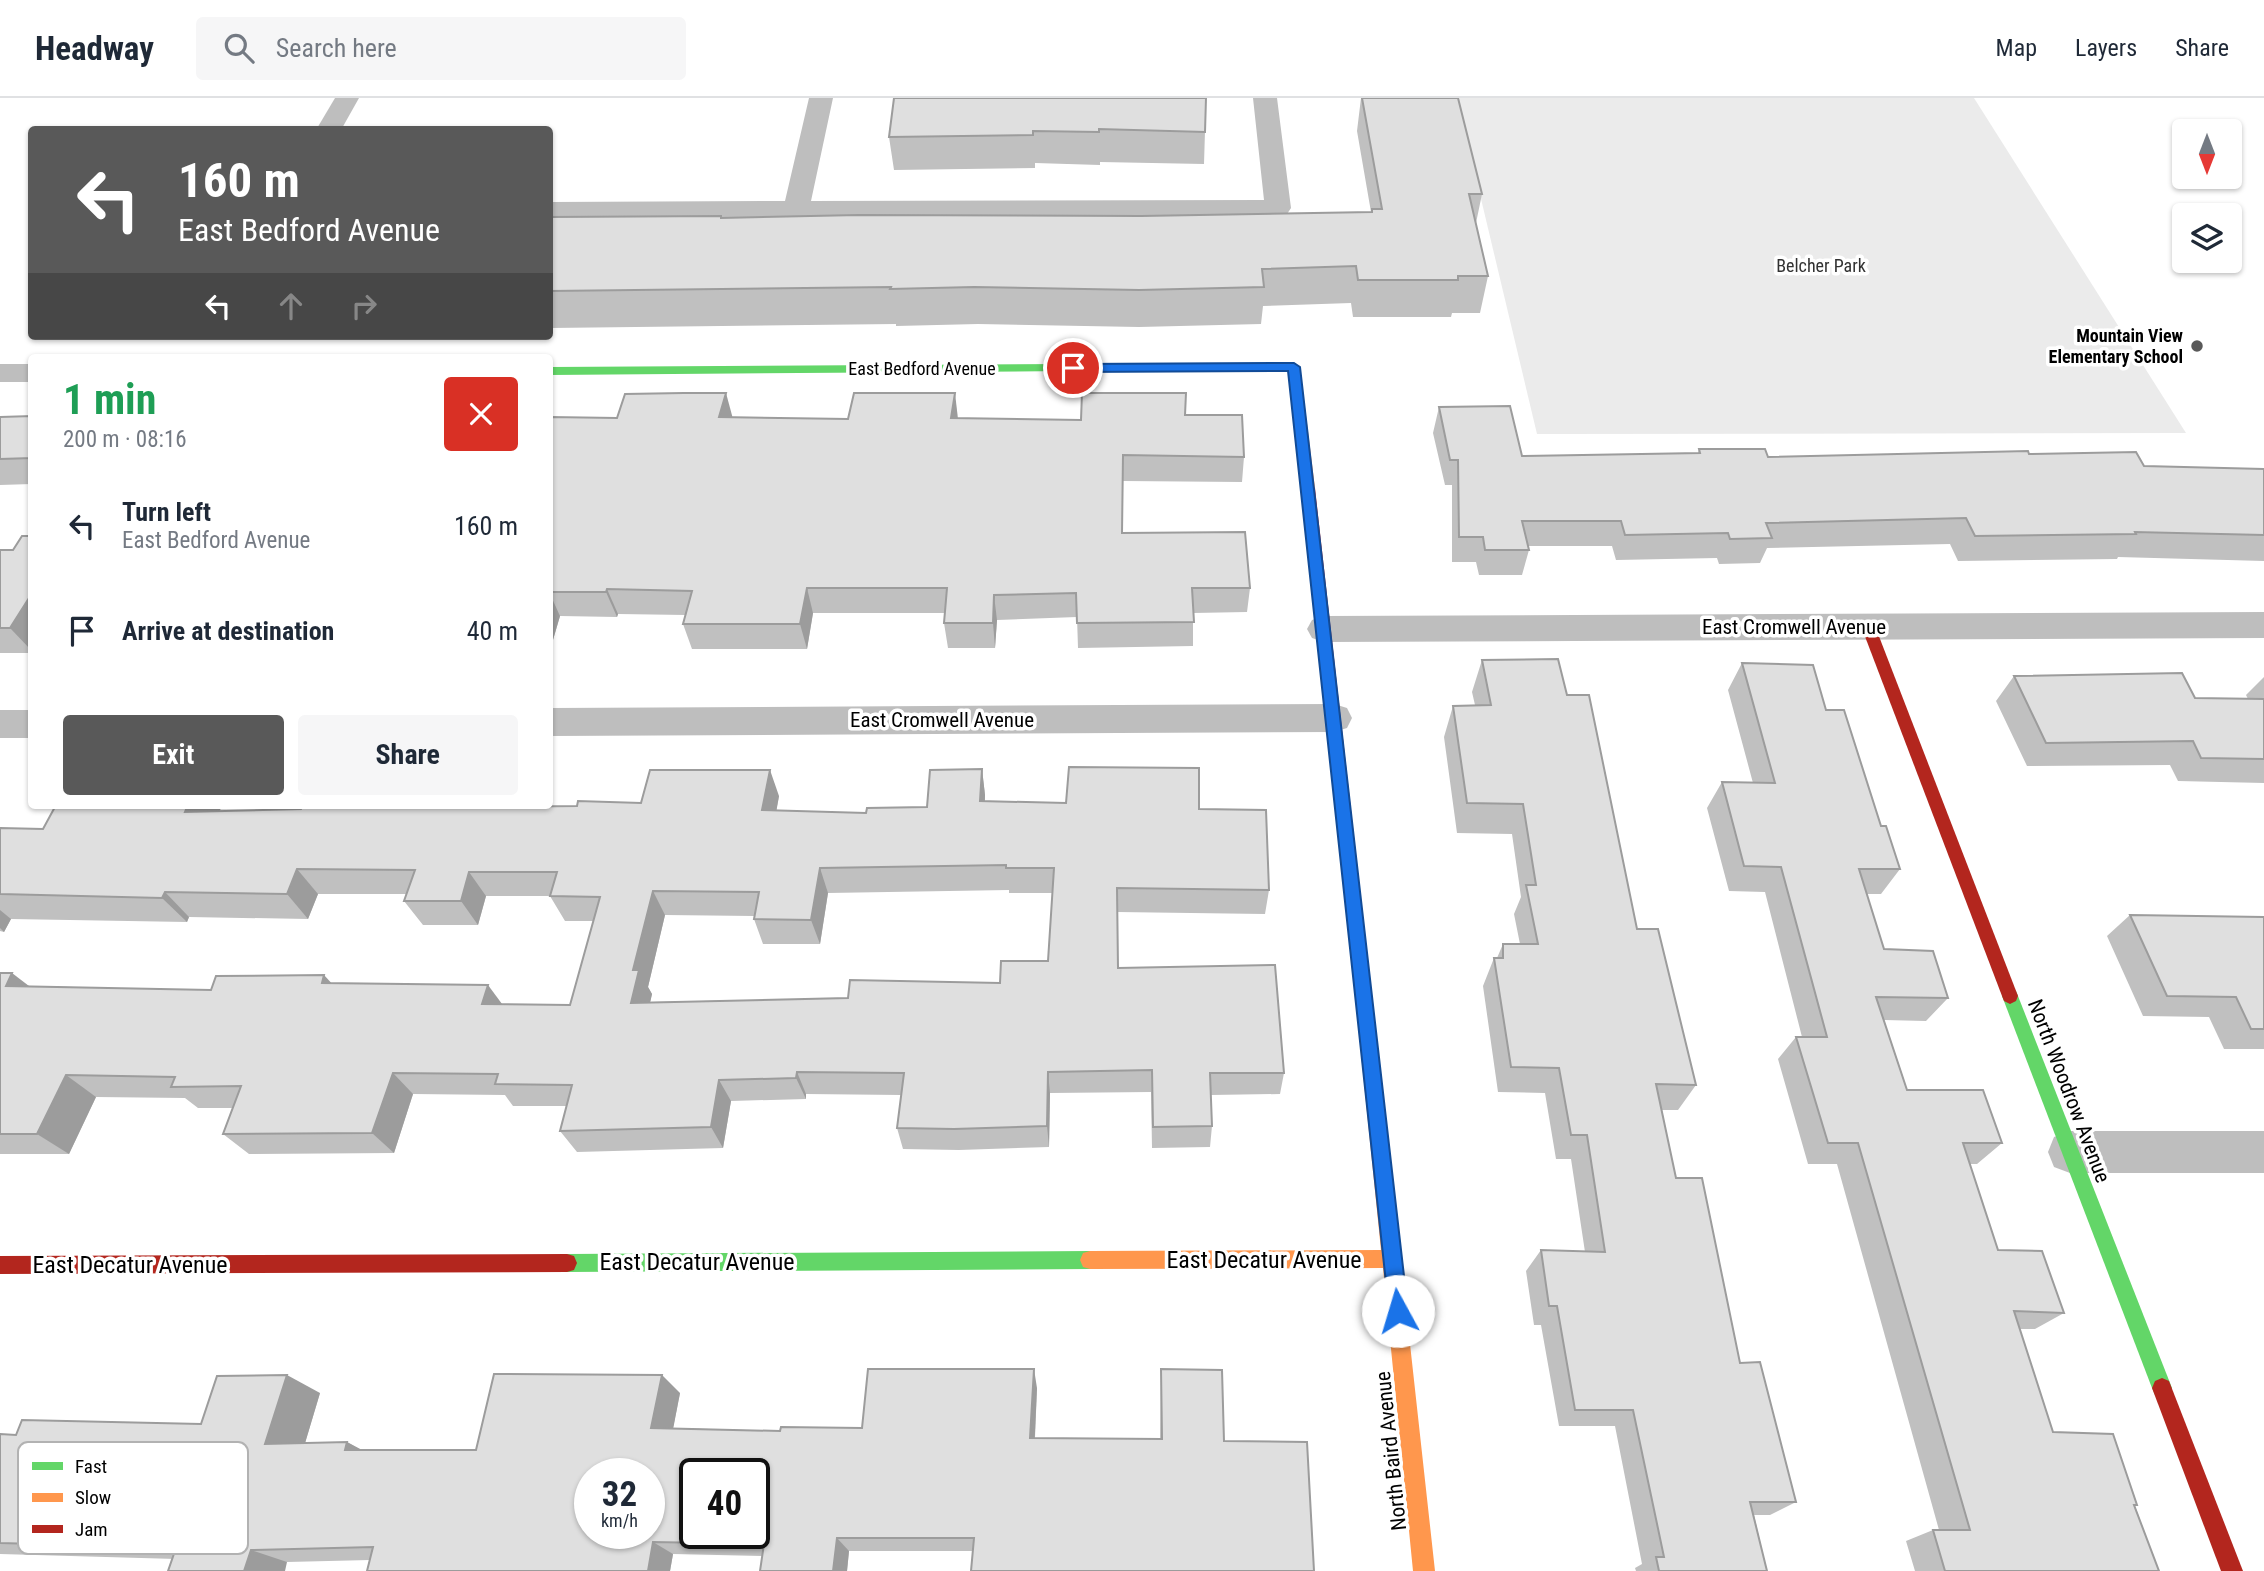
<!DOCTYPE html>
<html lang="en">
<head>
<meta charset="utf-8">
<style>
	:root { --surface:#fff; --page:#f6f6f7; --text:#1f2937; --muted:#747a83; --line:#e0e1e3; --accent:#595959 }
	body { margin:0; font-family:"Roboto Condensed",sans-serif; background:var(--page); color:var(--text); height:100vh; display:flex; flex-direction:column; font-size:26px; white-space:nowrap }
	* { box-sizing:border-box; margin:0 }
	p { font-size:23px; color:var(--muted) }
	.icon { flex:none; width:38px; height:38px; fill:none; stroke:currentColor; stroke-width:2; stroke-linecap:round; stroke-linejoin:round }
	.map { position:relative; flex:1; overflow:hidden }
	.side { position:absolute; left:28px; top:256px; width:525px; height:455px; display:flex; flex-direction:column; background:var(--surface); border-radius:7px; box-shadow:0 2px 5px #0004 }
	.side>* { flex:none }
	.top-card { position:absolute; left:28px; top:28px; width:525px; height:214px; border-radius:7px; box-shadow:0 2px 5px #0004; background:#595959; color:#fff; overflow:hidden }
	.needle { width:46px; rotate:180deg }
	.controls { position:absolute; left:2172px; top:21px; display:grid; gap:14px }
	.controls a { display:grid; place-items:center; width:70px; height:70px; border-radius:7px; background:var(--surface); box-shadow:0 2px 5px #0004; font-size:35px }
	.speed { position:absolute; left:574px; top:1360px; display:flex; gap:14px; font-size:35px; font-weight:700; text-align:center }
	.speed>* { display:grid; place-content:center; width:91px; height:91px; border-radius:50%; background:var(--surface); box-shadow:0 2px 5px #0004; line-height:1 }
	.speed small { font-size:18px; font-weight:400 }
	.speed .limit { border:4px solid #111; border-radius:10px; background:#fff; color:#111 }
	.pin { position:absolute; display:grid; place-items:center; width:60px; height:60px; color:#fff; margin:-30px; border:4px solid #fff; border-radius:50%; box-shadow:0 2px 7px #0007 }
	.me { position:absolute; width:77px; margin:-38px; rotate:354deg; stroke-linejoin:round; filter:drop-shadow(0 0 5px #0008) }
	.turn { display:flex; align-items:center; gap:24px; height:147px; padding:0 35px; font-size:32px }
	.turn .icon { width:91px; height:91px; stroke-width:2.5 }
	.turn b { display:block; font-size:49px; line-height:60px }
	.lanes { display:flex; align-items:center; height:66px; padding:0 35px; background:#0003; justify-content:center; gap:35px; direction:ltr }
	.lanes .off { opacity:.35 }
	.round { display:grid; place-items:center; flex:none; width:74px; height:74px; border-radius:7px; background:var(--page) }
	.overview { display:flex; align-items:center; justify-content:space-between; height:119px; padding:0 35px }
	h1 { font-size:42px; font-weight:700; line-height:52px; color:#1e9e55 }
	.primary-button { display:flex; gap:14px; margin-top:auto; padding:14px 35px }
	.primary-button a { flex:1; height:80px; border-radius:7px; background:var(--accent); color:#fff; font-size:28px; font-weight:700; line-height:80px; text-align:center }
	.primary-button a+a { background:var(--page); color:var(--text) }
	ul { padding:0; list-style:none }
	li { display:flex; align-items:center; gap:21px; height:105px; padding:0 35px }
	li div { flex:1 }
	li b { display:block; font-size:26px }
	li em { font-style:normal }
	header { display:flex; align-items:center; gap:42px; box-sizing:border-box; height:98px; padding:0 35px; background:var(--surface); border-bottom:2px solid var(--line) }
	header strong { font-size:33px }
	nav { display:flex; gap:38px; margin-inline-start:auto; font-size:24px }
	.search { width:490px; height:63px; background:var(--page); display:flex; align-items:center; gap:18px; box-sizing:border-box; padding:0 24px; border-radius:7px; color:var(--muted); font-size:26px }
	.map>svg:first-child { display:block }
	.green { fill:#ebebeb }
	.lines { fill:none; stroke-linecap:round; stroke-linejoin:round }
	.street { fill:#bebebe; fill-rule:evenodd }
	.fast { fill:#63d668; fill-rule:evenodd }
	.slow { fill:#ff974d; fill-rule:evenodd }
	.jam { fill:#b3261e; fill-rule:evenodd }
	.wall { fill:#c0c0c0; fill-rule:evenodd }
	.shaded-wall { fill:#9c9c9c }
	.building { fill:#dfdfdf; stroke:#9c9c9c; stroke-width:2; fill-rule:evenodd }
	.route { fill:#1a73e8; stroke:#114b97; stroke-width:2 }
	.poi-dot { fill:#595959; stroke:#fff; stroke-width:2.5 }
	.labels { text-anchor:middle; stroke-width:7; stroke-linejoin:round; paint-order:stroke }
	.far-park-label { font-size:18px; fill:#323232; stroke:#fff }
	.far-poi-label { font-size:18px; font-weight:bold; fill:#000; stroke:#fff; text-anchor:end }
	.far-street-label { font-size:18px; fill:#000; stroke:#fff }
	.street-label { font-size:21px; fill:#000; stroke:#fff }
	.near-street-label { font-size:24px; fill:#000; stroke:#fff }
	.key { fill:#fff; stroke:#b2b2b2; stroke-width:2 }
	.key-label { font-size:19px; fill:#000 }
</style>
</head>
<body>
<header>
<strong>Headway</strong>
<div class="search"><svg class="icon" aria-label="search" viewBox="0 0 24 24"><circle cx="10" cy="10" r="6"/><path d="M15 15l6 6"/></svg>Search here</div>
<nav><a>Map</a><a>Layers</a><a>Share</a></nav>
</header>
<div class="map">
<svg width="2264" height="1473" viewBox="0 0 2264 1473">
	<rect width="100%" height="100%" fill="#fff"/>
	<polygon class="green" points="1457,0 1974,0 2186,335 1537,336"/>
	<g class="lines">
		<g class="street">
			<polygon points="335,0 359,0 341,32 316,32"/>
			<polygon points="809,0 833,0 811,103 1264,102 1253,0 1277,0 1291,110 1287,116 1278,118 550,120 550,104 785,103"/>
			<rect x="0" y="266" width="32" height="18"/>
			<polygon points="2264,514 2264,540 1324,544 1312,540 1307,531 1312,522 1324,518"/>
			<polygon points="1334,606 1347,610 1352,620 1347,630 1334,634 550,638 550,610"/>
			<rect x="0" y="612" width="32" height="28"/>
			<polygon points="2070,1033 2264,1033 2264,1075 2070,1075 2054,1069 2048,1054 2054,1039"/>
		</g>
		<g class="fast">
			<polygon points="1065,266 1069,267 1069,273 550,277 550,269"/>
			<polygon points="2010,890 2016,893 2018,898 2172,1290 2169,1297 2162,1300 2155,1297 2152,1290 2002,898 2004,893"/>
			<polygon points="1090,1153 1097,1155 1100,1162 1097,1169 1090,1171 567,1174 560,1172 557,1165 560,1158 567,1156"/>
		</g>
		<g class="slow">
			<polygon points="1294,265 1300,269 1315,390 1308,394 1301,390 1288,273 1065,274 1059,270 1065,266"/>
			<polygon points="1356,821 1362,823 1364,828 1435,1473 1413,1473 1383,1170 1090,1171 1083,1169 1080,1162 1083,1155 1090,1153 1381,1152 1348,828 1350,823"/>
		</g>
		<g class="jam">
			<polygon points="1308,386 1315,390 1364,828 1362,833 1356,835 1350,833 1348,828 1301,390"/>
			<polygon points="1868,523 1875,528 2018,898 2016,903 2010,906 2004,903 2002,898 1861,528"/>
			<polygon points="567,1156 574,1158 577,1165 574,1172 567,1174 0,1176 0,1158"/>
			<polygon points="2162,1280 2169,1283 2243,1473 2221,1473 2152,1290 2155,1283"/>
		</g>
	</g>
	<g class="wall">
		<polygon points="1206,0 1204,66 1100,64 1100,67 1035,65 1035,70 894,72 889,39"/>
		<polygon points="1361,0 1458,0 1482,96 1476,125 1488,178 1480,215 1452,215 1451,219 1353,219 1351,205 1263,208 1261,226 1139,229 978,226 896,228 896,226 550,230 550,119 722,120 1141,118 1371,114 1357,33"/>
		<polygon points="1439,309 1522,358 1698,355 1699,351 1768,359 2029,356 2144,368 2264,371 2264,463 2118,459 2117,461 1958,463 1950,446 1767,450 1760,465 1719,466 1717,460 1616,462 1612,448 1528,448 1529,452 1522,477 1479,477 1476,464 1452,464 1452,387 1445,387 1433,335"/>
		<polygon points="1185,317 1244,359 1242,384 1123,383 1122,435 1250,490 1247,514 1193,515 1193,548 1078,550 1077,519 997,522 995,550 948,550 944,525 945,515 813,515 807,551 692,551 683,526 686,517 618,516 617,519 560,518 550,552 550,319 1081,322"/>
		<polygon points="32,318 32,386 0,387 0,319"/>
		<polygon points="32,438 32,555 0,555 0,452 13,452"/>
		<polygon points="1482,562 1567,597 1637,831 1696,987 1678,1012 1662,1012 1676,1080 1740,1265 1796,1404 1770,1417 1754,1417 1767,1473 1636,1473 1635,1470 1642,1466 1615,1328 1559,1328 1541,1227 1534,1227 1526,1173 1541,1152 1585,1154 1571,1061 1556,1061 1545,995 1498,994 1483,888 1494,860 1497,860 1503,846 1520,846 1514,816 1521,799 1512,736 1457,735 1444,639 1453,608 1475,607 1472,594"/>
		<polygon points="1742,565 1826,612 1881,728 1900,771 1881,796 1867,796 1884,851 1948,900 1926,923 1884,922 1907,992 2002,1045 1977,1066 1970,1066 1998,1152 2064,1215 2035,1231 2020,1231 2053,1334 2137,1407 2135,1408 2159,1473 1915,1473 1906,1443 1933,1432 1939,1432 1837,1066 1808,1066 1778,961 1796,939 1802,939 1765,794 1729,793 1707,710 1722,684 1753,685 1728,592"/>
		<polygon points="2014,578 2195,600 2248,601 2246,597 2264,579 2264,685 2178,683 2170,667 2027,668 1996,603"/>
		<path d="M982,671L985,697V703L1199,711L1269,792L1265,816L1117,814L1118,870L1284,975L1280,996L1211,997L1212,1028L1210,1049L1152,1050L1151,994L1050,995L1049,1049L959,1052L903,1051L897,1030L901,997L806,996V1001L731,1003L723,1050L577,1054L560,1033L567,1008H513L505,997L413,996L394,1055L249,1056L223,1036L233,1010H198L185,1000L96,999L69,1056H0V875L29,888L211,892L331,885L502,906L570,907L593,823H565L550,798H486L478,827H423L404,803L406,796H318L308,821L189,819L187,824L11,821L4,834L0,833V730L43,731L222,707L220,713L499,707L498,709L577,708L779,698L776,713L866,715L927,709ZM1009,792V795H1053L1048,863L1000,885L848,900L650,904L652,896L648,889L665,817L754,818V821L763,846H820L828,795Z"/>
		<polygon points="2130,817 2264,819 2264,951 2224,951 2209,919 2143,918 2107,838"/>
		<polygon points="1161,1271 1224,1343 973,1453 849,1453 847,1473 760,1473 762,1458 673,1456 670,1473 367,1473 370,1462 287,1464 0,1456 0,1336 16,1337 201,1326 320,1295 305,1345 347,1344 361,1352 476,1352 680,1295 673,1330 780,1333 862,1330 1037,1290 1035,1340 1160,1341"/>
	</g>
	<g class="shaded-wall">
		<polygon points="726,295 733,321 719,319"/>
		<polygon points="955,295 958,321 951,320"/>
		<polygon points="807,490 813,515 807,551 800,526"/>
		<polygon points="607,491 618,516 617,519 606,494"/>
		<polygon points="550,496 560,518 550,552"/>
		<polygon points="994,497 997,522 995,550 993,525"/>
		<polygon points="29,500 32,502 32,553 10,530"/>
		<polygon points="982,671 985,697 984,729 980,703"/>
		<polygon points="770,672 779,698 772,738 762,712"/>
		<polygon points="188,707 222,707 208,739 185,714"/>
		<polygon points="475,707 499,707 491,735 475,709"/>
		<polygon points="820,770 828,795 820,846 811,822"/>
		<polygon points="297,771 318,796 308,821 287,796"/>
		<polygon points="469,774 486,798 478,827 461,803"/>
		<polygon points="653,793 665,817 648,889 652,896 645,928 631,905 633,872"/>
		<polygon points="165,794 189,819 187,824 162,800"/>
		<polygon points="0,812 11,821 4,834 0,830"/>
		<polygon points="12,875 42,898 6,888"/>
		<polygon points="324,877 346,901 322,885"/>
		<polygon points="488,887 505,910 482,906"/>
		<polygon points="797,974 806,996 806,1001 796,980"/>
		<polygon points="1048,974 1050,995 1049,1049 1047,1028"/>
		<polygon points="393,975 413,996 394,1055 372,1035"/>
		<polygon points="66,977 96,999 69,1056 37,1036"/>
		<polygon points="719,982 731,1003 723,1050 711,1029"/>
		<polygon points="1034,1271 1037,1290 1034,1356 1030,1340"/>
		<polygon points="287,1277 320,1295 300,1362 265,1346"/>
		<polygon points="662,1277 680,1295 670,1347 651,1330"/>
		<polygon points="347,1344 379,1361 345,1352"/>
		<polygon points="837,1440 849,1453 847,1473 833,1473"/>
		<polygon points="653,1444 673,1456 670,1473 648,1473"/>
		<polygon points="251,1452 287,1464 285,1473 244,1473"/>
	</g>
	<g class="building">
		<polygon points="894,0 1206,0 1205,34 1099,31 1099,34 1033,33 1033,37 889,39"/>
		<polygon points="1362,0 1458,0 1482,96 1469,96 1488,178 1458,178 1458,182 1358,182 1356,168 1262,171 1264,189 1139,192 974,189 890,191 891,189 550,193 550,119 721,118 721,120 859,117 1141,118 1372,114 1372,111 1382,111"/>
		<polygon points="684,295 726,295 719,319 848,321 854,295 955,295 951,320 1081,322 1082,295 1186,295 1185,317 1242,317 1244,359 1123,357 1122,435 1245,434 1250,490 1192,490 1194,524 1077,525 1076,495 994,497 993,525 944,525 947,490 807,490 800,526 683,526 692,493 607,491 606,494 550,494 550,319 617,320 625,296"/>
		<polygon points="1510,308 1522,358 1700,355 1699,351 1765,351 1768,359 2028,353 2029,356 2136,354 2144,368 2264,371 2264,437 2135,434 2136,436 1975,438 1966,420 1766,425 1772,440 1730,441 1728,435 1625,437 1621,423 1522,423 1529,452 1485,452 1483,439 1459,439 1458,362 1450,362 1439,309"/>
		<polygon points="32,318 32,360 0,361 0,319"/>
		<polygon points="22,438 32,438 32,500 29,500 10,530 0,530 0,452 13,452"/>
		<polygon points="1558,561 1567,597 1589,597 1637,831 1658,831 1696,987 1656,986 1676,1080 1702,1080 1740,1265 1760,1264 1796,1404 1750,1404 1767,1473 1659,1473 1656,1459 1664,1459 1633,1312 1575,1312 1557,1208 1549,1208 1541,1152 1605,1154 1587,1037 1571,1037 1559,970 1511,969 1494,860 1503,860 1503,846 1538,846 1526,787 1536,787 1523,706 1467,705 1453,608 1491,607 1482,562"/>
		<polygon points="1742,565 1813,567 1826,612 1844,612 1881,728 1886,728 1900,771 1859,771 1884,851 1933,853 1948,900 1876,899 1907,992 1983,992 2002,1045 1963,1045 1998,1152 2042,1153 2064,1215 2014,1213 2053,1334 2113,1336 2137,1407 2134,1407 2159,1473 1945,1473 1933,1432 1970,1432 1858,1045 1828,1045 1796,939 1827,939 1781,769 1744,768 1722,684 1775,685"/>
		<polygon points="2182,575 2195,600 2264,601 2264,661 2201,660 2193,643 2046,645 2014,578"/>
		<path d="M1069,669L1199,670V711L1266,712L1269,792L1117,790L1118,870L1275,867L1284,975H1210L1212,1028L1153,1029L1152,972L1048,974L1047,1028L954,1031L897,1030L904,975L797,974L796,980L719,982L711,1029L560,1033L572,987L495,986L498,976L393,975L372,1035L223,1036L241,988L171,989L175,979L66,977L37,1036H0V875H12L6,888L211,892L216,878L324,877L322,885L488,887L482,906L570,907L600,799L550,798L557,774H469L461,803H404L415,772L297,771L287,796L165,794L162,800L0,796V730L43,731L56,707H188L185,714L301,711L303,707H475V709L577,708L578,703L641,705L650,672H770L762,712L866,715L867,710L927,709L930,672L982,671L980,703L1066,705ZM1006,767V770H1054L1048,863H1001L1000,885L850,882L848,900L631,905L639,872H633L653,793L759,794L754,821L811,822L820,770Z"/>
		<polygon points="2130,817 2264,819 2264,931 2251,931 2236,899 2167,898"/>
		<path d="M868,1271H1034L1030,1340L1162,1341L1161,1271L1222,1272L1224,1343L1307,1344L1314,1473H971L974,1440H837L833,1473H760L764,1446L653,1444L648,1473H367L373,1449L251,1452L244,1473H168L176,1450L0,1445V1336L16,1337L22,1322L201,1326L217,1278L287,1277L265,1346L347,1344L345,1352H476L494,1276L662,1277L651,1330L780,1333L781,1329L862,1330ZM590,1376H649V1435H590ZM695,1376H754V1435H695Z"/>
	</g>
	<polygon class="route" points="1294,265 1300,269 1408,1213 1405,1220 1398,1223 1391,1220 1389,1213 1288,273 1073,274 1067,270 1073,266"/>
	<circle class="poi-dot" cx="2197" cy="248" r="7"/>
	<g class="labels">
		<g class="far-park-label">
			<text x="1821" y="174">Belcher Park</text>
		</g>
		<g class="far-poi-label">
			<text x="2183" y="244">Mountain View<tspan x="2183" dy="21">Elementary School</tspan></text>
		</g>
		<g class="far-street-label">
			<text x="922" y="277">East Bedford Avenue</text>
		</g>
		<g class="street-label">
			<text x="1794" y="536">East Cromwell Avenue</text>
			<text x="942" y="629">East Cromwell Avenue</text>
			<text transform="translate(2069 993) rotate(69)" y="7">North Woodrow Avenue</text>
			<text transform="translate(1391 1353) rotate(-96)" y="7">North Baird Avenue</text>
		</g>
		<g class="near-street-label">
			<text x="1264" y="1170">East Decatur Avenue</text>
			<text x="697" y="1172">East Decatur Avenue</text>
			<text x="130" y="1175">East Decatur Avenue</text>
		</g>
	</g>
	<rect x="18" y="1344" width="230" height="112" rx="10" class="key"/>
	<rect x="32" y="1364" width="31" height="8" fill="#63d668"/>
	<rect x="32" y="1395" width="31" height="9" fill="#ff974d"/>
	<rect x="32" y="1427" width="31" height="8" fill="#b3261e"/>
	<g class="key-label">
		<text x="75" y="1375">Fast</text>
		<text x="75" y="1406">Slow</text>
		<text x="75" y="1438">Jam</text>
	</g>
</svg>
<div class="controls">
<a><svg class="needle" viewBox="-14 -14 28 28"><path d="M0-13l5 13h-10z" fill="#e53935"/><path d="M0 13l5-13h-10z" fill="#747a83"/></svg></a>
<a><svg class="icon" aria-label="layers" viewBox="0 0 24 24"><path d="M12 4l9 5-9 5-9-5zM3 14l9 5 9-5"/></svg></a>
</div>
<div class="speed"><div>32<small>km/h</small></div><div class="limit">40</div></div>
<div class="pin" style="left:1073px;top:270px;background:#d93025"><svg class="icon" aria-label="arrive" viewBox="0 0 24 24"><path d="M6 21V4h12l-3 4 3 4H6"/></svg></div>
<svg class="me" style="left:1398px;top:1213px" viewBox="-20 -20 40 40"><circle r="19" fill="#fff"/><path d="M0-13L10 11 0 6-10 11z" fill="#1a73e8"/></svg>
<div class="top-card">
<div class="turn"><svg class="icon" aria-label="left" viewBox="0 0 24 24"><path d="M17 20v-9H6M10 6l-5 5 5 5"/></svg><div><b>160 m</b>East Bedford Avenue</div></div>
<div class="lanes"><svg class="icon" aria-label="left" viewBox="0 0 24 24"><path d="M17 20v-9H6M10 6l-5 5 5 5"/></svg><svg class="icon off" aria-label="ahead" viewBox="0 0 24 24"><path d="M12 20V5M6 11l6-6 6 6"/></svg><svg class="icon off" aria-label="right" viewBox="0 0 24 24"><path d="M7 20v-9h11M14 6l5 5-5 5"/></svg></div>
</div>
<section class="side">
<div class="overview"><div><h1>1 min</h1><p>200 m · 08:16</p></div><a class="round" style="background:#d93025;color:#fff"><svg class="icon" aria-label="close" viewBox="0 0 24 24"><path d="M6 6l12 12M18 6L6 18"/></svg></a></div>
<ul>
<li><svg class="icon" aria-label="left" viewBox="0 0 24 24"><path d="M17 20v-9H6M10 6l-5 5 5 5"/></svg><div><b>Turn left</b><p>East Bedford Avenue</p></div><em>160 m</em></li>
<li><svg class="icon" aria-label="arrive" viewBox="0 0 24 24"><path d="M6 21V4h12l-3 4 3 4H6"/></svg><div><b>Arrive at destination</b></div><em>40 m</em></li>
</ul>
<div class="primary-button"><a>Exit</a><a>Share</a></div>
</section>
</div>
</body>
</html>
